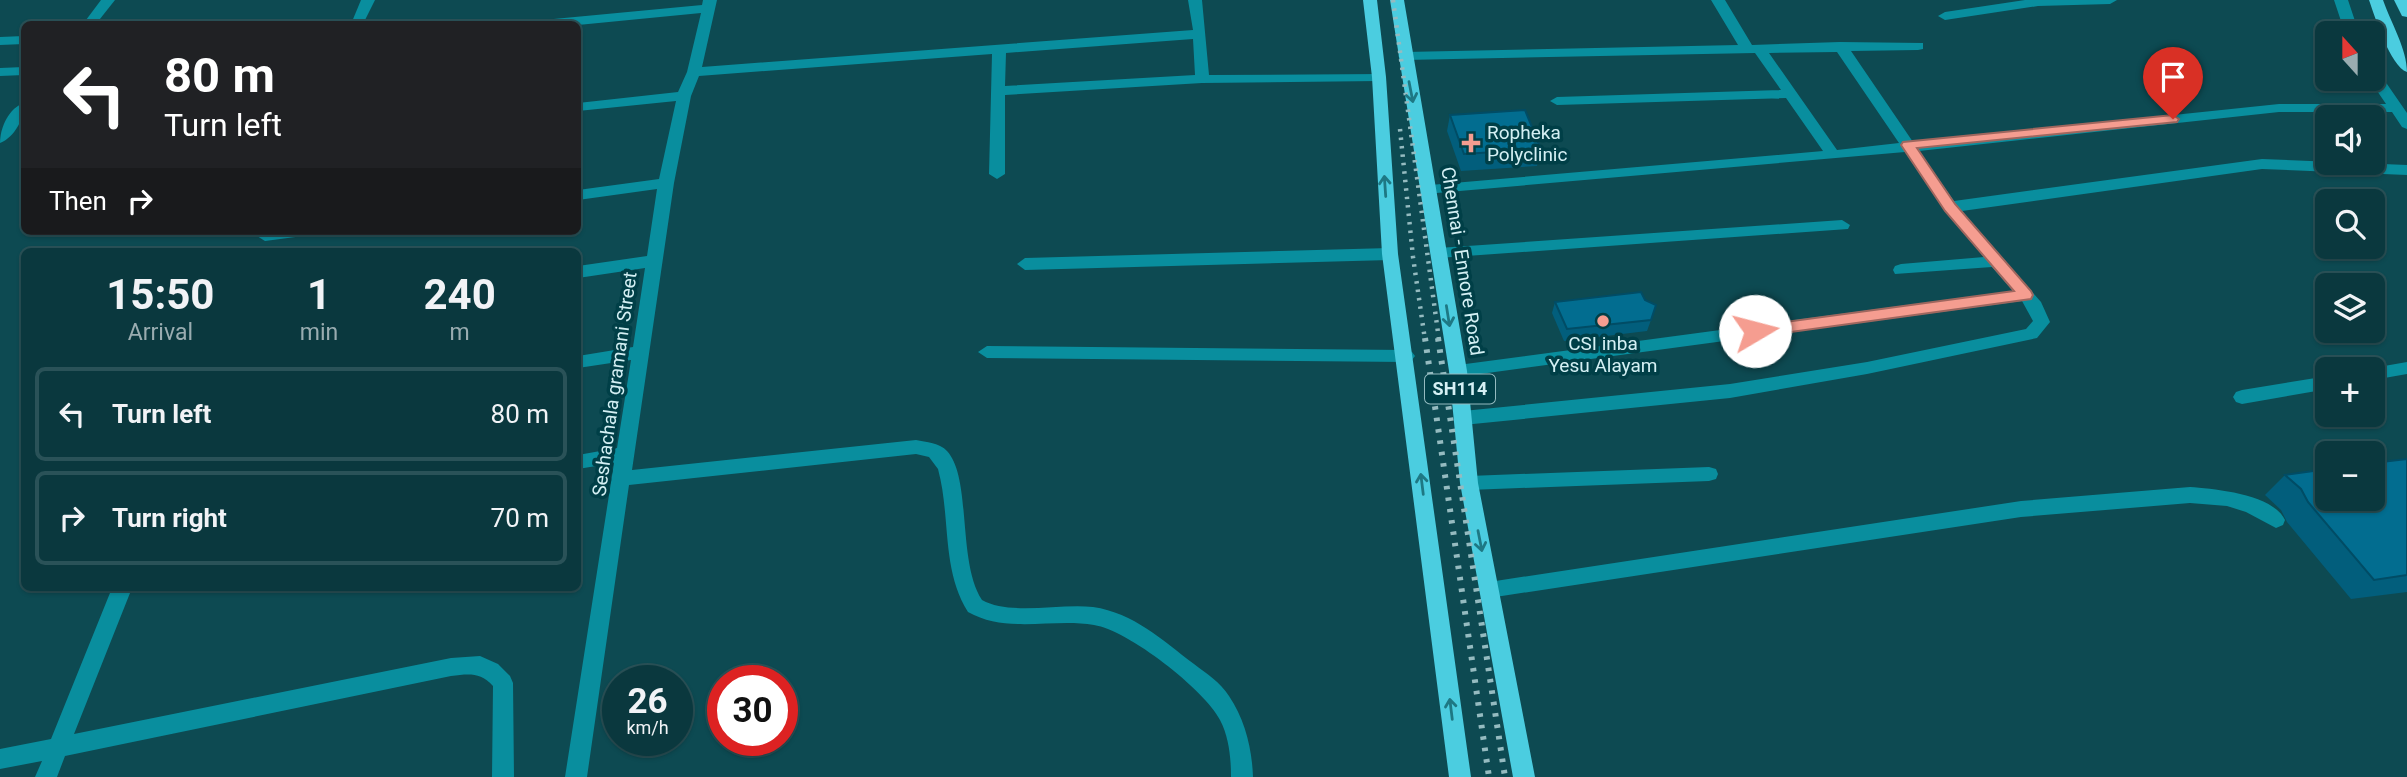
<!DOCTYPE html>
<html lang="en">
<head>
<meta charset="utf-8">
<style>
	:root { --surface:#0a383e; --page:#133f45; --text:#f1f3f6; --muted:#99acb0; --line:#2a5258 }
	body { margin:0; font-family:Roboto,sans-serif; background:var(--page); color:var(--text); height:100vh; display:flex; flex-direction:column; font-size:26px; white-space:nowrap }
	* { box-sizing:border-box; margin:0 }
	p { font-size:23px; color:var(--muted) }
	.icon { flex:none; width:38px; height:38px; fill:none; stroke:currentColor; stroke-width:2; stroke-linecap:round; stroke-linejoin:round }
	.map { position:relative; flex:1; overflow:hidden }
	.side { position:absolute; left:21px; top:248px; width:560px; height:343px; display:flex; flex-direction:column; background:var(--surface); border-radius:10px; box-shadow:0 2px 5px #0004,0 0 0 2px var(--line) }
	.side>* { flex:none }
	.guide { position:absolute; left:21px; top:21px; width:560px; height:214px; border-radius:10px; box-shadow:0 2px 5px #0004,0 0 0 2px var(--line); background:#202124; color:#fff; overflow:hidden }
	.needle { width:46px; rotate:339deg }
	.fabs { position:absolute; left:2315px; top:21px; display:grid; gap:14px }
	.fabs a { display:grid; place-items:center; width:70px; height:70px; border-radius:10px; background:var(--surface); box-shadow:0 2px 5px #0004,0 0 0 2px var(--line); font-size:35px }
	.speed { position:absolute; left:602px; top:665px; display:flex; gap:14px; font-size:35px; font-weight:700; text-align:center }
	.speed>* { display:grid; place-content:center; width:91px; height:91px; border-radius:50%; background:var(--surface); box-shadow:0 2px 5px #0004,0 0 0 2px var(--line); line-height:1 }
	.speed small { font-size:18px; font-weight:400 }
	.speed .limit { border:10px solid #d22; background:#fff; color:#111 }
	.pin { position:absolute; display:grid; place-items:center; width:60px; height:60px; color:#fff; margin:-72px -30px; border-radius:50% 50% 50% 0; rotate:-45deg; box-shadow:0 0 7px #0007 }
	.pin .icon { rotate:45deg }
	.me { position:absolute; width:77px; margin:-38px; rotate:82deg; stroke-linejoin:round; filter:drop-shadow(0 0 5px #0008) }
	.turn { display:flex; align-items:center; gap:24px; height:147px; padding:0 28px; font-size:32px }
	.turn .icon { width:91px; height:91px; stroke-width:2.5 }
	.turn b { display:block; font-size:49px; line-height:60px }
	.then { display:flex; align-items:center; height:66px; padding:0 28px; background:#0003; gap:14px; font-size:26px }
	.eta { display:flex; justify-content:space-evenly; align-items:center; height:119px; text-align:center }
	.eta b { font-size:42px; font-weight:700; line-height:49px }
	ul { padding:0; list-style:none }
	li { display:flex; align-items:center; gap:21px; height:94px; margin:0 14px 10px; padding:0 14px; border:4px solid var(--line); border-radius:10px }
	li div { flex:1 }
	li b { display:block; font-size:26px }
	li em { font-style:normal }
	.map>svg:first-child { display:block }
	.lines { fill:none; stroke-linecap:round; stroke-linejoin:round }
	.minor { fill:#098e9e; fill-rule:evenodd }
	.major { fill:#4bcde0; fill-rule:evenodd }
	.rail-far1 { stroke:#95bbc0; stroke-width:4.5; stroke-dasharray:2.5 6; stroke-linecap:butt }
	.rail { stroke:#95bbc0; stroke-width:6; stroke-dasharray:3.5 8; stroke-linecap:butt }
	.wall { fill:#025e7c }
	.building { fill:#026d90; stroke:#014c65; stroke-width:2 }
	.oneway { stroke:#1e7884 }
	.route { fill:#f59d90; stroke:#9f665e; stroke-width:2 }
	.poi-dot { fill:#f59d90; stroke:#003f47; stroke-width:2.5 }
	.labels { text-anchor:middle; stroke-width:7; stroke-linejoin:round; paint-order:stroke }
	.shield { fill:#003f47; stroke:#94bbc0; stroke-width:2 }
	.shield-label { font-size:18px; font-weight:bold; fill:#d4f0f4 }
	.poi-label { font-size:19px; fill:#d4f0f4; stroke:#003f47; text-anchor:start }
	.street-label { font-size:19px; fill:#d4f0f4; stroke:#003f47 }
</style>
</head>
<body>
<div class="map">
<svg width="2407" height="777" viewBox="0 0 2407 777">
	<rect width="100%" height="100%" fill="#0d4a52"/>
	<g class="lines">
		<g class="minor">
			<polygon points="101,0 115,0 96,24 83,24"/>
			<polygon points="361,0 375,0 363,24 351,24"/>
			<path d="M703,0H717L702,67L1193,30L1188,0H1202L1209,75L1384,74V80L1379,81L1202,83L1005,95V174L997,179L989,174L992,54L699,76L691,96L674,183L632,470L916,440C926,442 940,443 947,451C972,478 957,562 982,600C1011,616 1060,603 1093,607C1134,613 1162,640 1194,664C1207,674 1220,682 1229,696C1245,720 1252,748 1253,777H1231C1231,758 1229,737 1220,720C1205,690 1128,630 1094,625C1052,618 1007,634 968,612C941,569 951,517 938,469L929,457L916,454L629,485L587,777H565L614,463L578,469V455L617,448L631,360L578,368V356L633,347L645,268L578,278V266L647,256L657,189L578,200V190L659,179L676,101L578,111V103L678,92L687,72L701,13L578,25L536,24L543,20L702,5ZM1193,39L1195,75L1005,86L1006,53Z"/>
			<path d="M1711,0H1725L1752,45L1840,42L1923,43V49L1918,50L1851,51L1913,142L2279,104H2386L2369,79H2373V70L2378,71L2407,113V129L2402,127L2392,112H2279L1919,151L1954,201L2262,159L2407,165V175L2262,169L1962,211L2041,302L2050,322L2037,338L1867,374L1730,398L1463,425L1457,423L1454,418L1457,413L1463,411L1730,384L1867,362L2026,329L2033,321L2022,301L1458,377L1452,376L1449,371L1452,366L1458,365L2013,291L1992,267L1895,274L1893,270L1895,266L1901,264L1984,257L1945,211L1905,152L1425,194L1422,190L1430,185L1823,151L1786,98L1557,105L1550,101L1557,97L1781,90L1755,53L1405,60L1398,56L1405,52L1738,45ZM1837,52L1899,143L1837,150L1769,53Z"/>
			<polygon points="2025,0 2117,0 2110,4 2038,6 1945,20 1938,16 1945,12"/>
			<polygon points="2334,0 2348,0 2359,33 2345,33"/>
			<polygon points="24,36 24,44 0,45 0,37"/>
			<polygon points="24,67 24,75 0,76 0,68"/>
			<path d="M24,103C25,117 15,137 0,143C0,127 9,108 24,103Z"/>
			<polygon points="1842,220 1850,225 1848,229 1438,258 1430,253 1438,248"/>
			<polygon points="264,231 311,231 303,236 265,241 257,236"/>
			<polygon points="1390,248 1398,254 1390,260 1025,270 1017,264 1025,258"/>
			<polygon points="987,346 1406,350 1412,352 1415,356 1412,360 1406,362 987,358 978,352"/>
			<polygon points="2407,362 2407,374 2373,380 2373,369 2367,369"/>
			<polygon points="2328,376 2328,389 2242,404 2236,402 2233,397 2236,392 2242,390"/>
			<polygon points="1709,467 1716,469 1718,474 1716,479 1709,481 1469,490 1462,488 1460,483 1462,478 1469,476"/>
			<path d="M2190,487C2215,489 2273,494 2285,520L2283,525L2276,528L2246,512L2227,506L2190,503L2021,517L1489,598L1482,596L1479,590L1482,584L1489,582L2021,501Z"/>
			<path d="M112,588H132L74,734L451,658L480,656L498,664L510,676L513,683L514,777H492L493,686C480,672 469,674 451,676L65,756L57,777H35L42,761L0,769V749L51,739Z"/>
		</g>
		<g class="major">
			<polygon points="1363,0 1377,0 1386,77 1398,254 1471,777 1449,777 1382,254 1372,77"/>
			<polygon points="1390,0 1404,0 1467,371 1478,483 1535,777 1513,777 1460,483 1449,371"/>
			<path d="M2369,0H2383C2391,23 2407,49 2407,72C2390,66 2375,17 2369,0Z"/>
			<polygon points="2394,0 2407,0 2407,17 2402,16"/>
		</g>
		<g class="rail-far1">
			<polyline points="1393,0 1439,340"/>
			<polyline points="1400,129 1413,257 1425,340"/>
		</g>
		<g class="rail">
			<polyline points="1425,338 1489,777"/>
			<polyline points="1438,338 1505,777"/>
		</g>
	</g>
	<g class="wall">
		<polygon points="1450,115 1541,149 1537,166 1461,171 1447,131"/>
		<polygon points="1555,302 1651,320 1647,331 1564,341 1552,313"/>
		<polygon points="2407,459 2407,592 2351,599 2287,522 2281,510 2265,495 2285,475"/>
	</g>
	<g class="building">
		<polygon points="1525,110 1541,149 1464,154 1450,115"/>
		<polygon points="1641,292 1645,300 1656,305 1651,320 1567,329 1555,302"/>
		<polygon points="2407,459 2407,575 2374,580 2308,502 2301,489 2285,475 2328,469 2328,499 2373,499 2373,463"/>
	</g>
	<defs><path id="oneway-shaft" d="M-6 0H5M1.5-3L5.5 0L1.5 3" fill="none" stroke-width="1.6" stroke-linecap="round" stroke-linejoin="round" transform="scale(1.75)"/></defs>
	<g class="oneway">
		<use href="#oneway-shaft" transform="translate(1411 92) rotate(79)"/>
		<use href="#oneway-shaft" transform="translate(1385 186) rotate(-94)"/>
		<use href="#oneway-shaft" transform="translate(1448 316) rotate(81)"/>
		<use href="#oneway-shaft" transform="translate(1422 484) rotate(-97)"/>
		<use href="#oneway-shaft" transform="translate(1480 541) rotate(79)"/>
		<use href="#oneway-shaft" transform="translate(1451 709) rotate(-97)"/>
	</g>
	<polygon class="route" points="2173,115 2179,119 2177,122 1917,148 1955,204 2031,291 2033,295 2031,299 1755,337 1748,331 1755,326 2014,291 1945,211 1901,145 1903,142"/>
	<g class="poi-dot">
		<path d="M1467.5 132.5h7v7h7v7h-7v7h-7v-7h-7v-7h7z"/>
		<circle cx="1603" cy="321" r="7"/>
	</g>
	<g class="labels">
		<rect class="shield" x="1425" y="374.5" width="70" height="29" rx="5"/>
		<g class="shield-label">
			<text x="1460" y="395">SH114</text>
		</g>
		<g class="poi-label">
			<text x="1487" y="139">Ropheka<tspan x="1487" dy="22">Polyclinic</tspan></text>
			<text x="1603" y="350" text-anchor="middle">CSI inba<tspan x="1603" dy="22">Yesu Alayam</tspan></text>
		</g>
		<g class="street-label">
			<text transform="translate(1463 261) rotate(81)" y="7">Chennai - Ennore Road</text>
			<text transform="translate(614 384) rotate(-82)" y="7">Seshachala gramani Street</text>
		</g>
	</g>
</svg>
<div class="fabs">
<a><svg class="needle" viewBox="-14 -14 28 28"><path d="M0-13l5 13h-10z" fill="#e53935"/><path d="M0 13l5-13h-10z" fill="#99acb0"/></svg></a>
<a><svg class="icon" aria-label="sound" viewBox="0 0 24 24"><path d="M4 9h4l5-4v14l-5-4H4zM17 9q2 3 0 6"/></svg></a>
<a><svg class="icon" aria-label="search" viewBox="0 0 24 24"><circle cx="10" cy="10" r="6"/><path d="M15 15l6 6"/></svg></a>
<a><svg class="icon" aria-label="layers" viewBox="0 0 24 24"><path d="M12 4l9 5-9 5-9-5zM3 14l9 5 9-5"/></svg></a>
<a>+</a>
<a>−</a>
</div>
<div class="speed"><div>26<small>km/h</small></div><div class="limit">30</div></div>
<div class="pin" style="left:2173px;top:119px;background:#d93025"><svg class="icon" aria-label="arrive" viewBox="0 0 24 24"><path d="M6 21V4h12l-3 4 3 4H6"/></svg></div>
<svg class="me" style="left:1755px;top:331px" viewBox="-20 -20 40 40"><circle r="19" fill="#fff"/><path d="M0-13L10 11 0 6-10 11z" fill="#f59d90"/></svg>
<div class="guide">
<div class="turn"><svg class="icon" aria-label="left" viewBox="0 0 24 24"><path d="M17 20v-9H6M10 6l-5 5 5 5"/></svg><div><b>80 m</b>Turn left</div></div>
<div class="then">Then<svg class="icon" aria-label="right" viewBox="0 0 24 24"><path d="M7 20v-9h11M14 6l5 5-5 5"/></svg></div>
</div>
<section class="side">
<div class="eta">
<div><b>15:50</b><p>Arrival</p></div>
<div><b>1</b><p>min</p></div>
<div><b>240</b><p>m</p></div>
</div>
<ul>
<li><svg class="icon" aria-label="left" viewBox="0 0 24 24"><path d="M17 20v-9H6M10 6l-5 5 5 5"/></svg><div><b>Turn left</b></div><em>80 m</em></li>
<li><svg class="icon" aria-label="right" viewBox="0 0 24 24"><path d="M7 20v-9h11M14 6l5 5-5 5"/></svg><div><b>Turn right</b></div><em>70 m</em></li>
</ul>
</section>
</div>
</body>
</html>
